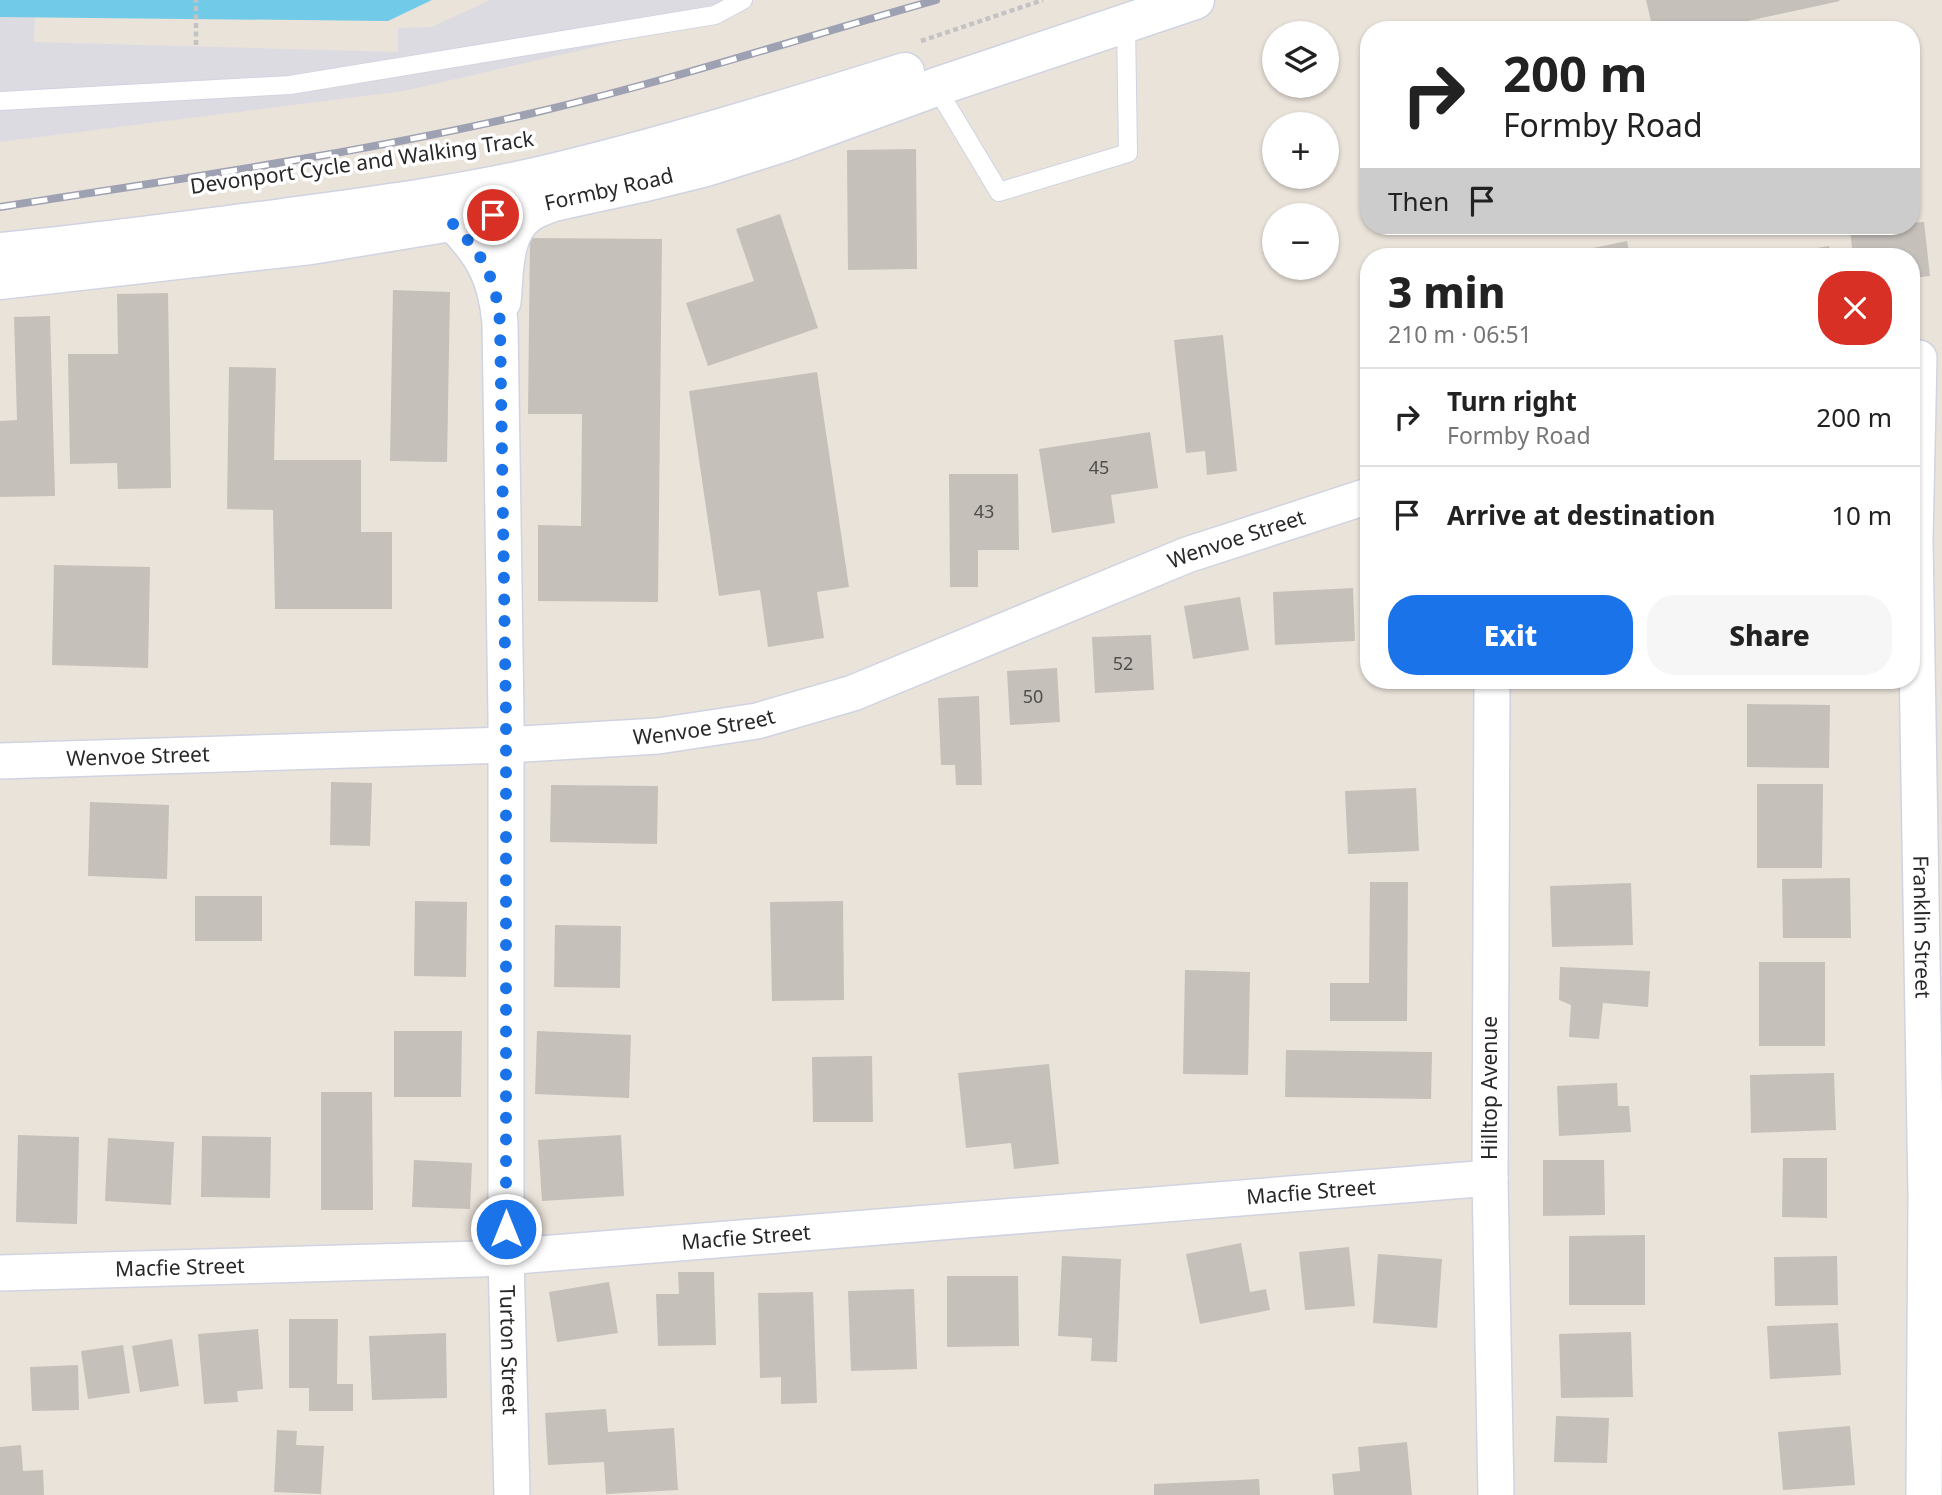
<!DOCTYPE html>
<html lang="en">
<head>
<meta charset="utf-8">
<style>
	:root { --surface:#fff; --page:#f6f6f6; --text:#222; --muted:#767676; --line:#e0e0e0; --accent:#1a73e8 }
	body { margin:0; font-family:"Noto Sans",sans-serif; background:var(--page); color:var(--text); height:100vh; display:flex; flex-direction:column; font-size:26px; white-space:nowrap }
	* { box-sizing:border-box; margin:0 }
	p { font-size:23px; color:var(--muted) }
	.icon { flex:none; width:38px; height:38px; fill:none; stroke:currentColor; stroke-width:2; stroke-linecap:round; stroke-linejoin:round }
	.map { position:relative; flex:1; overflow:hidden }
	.drawer { position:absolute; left:1360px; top:248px; width:560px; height:441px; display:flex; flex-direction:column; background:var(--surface); border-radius:28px; box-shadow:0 2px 5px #0004 }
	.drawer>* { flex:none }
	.hud { position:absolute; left:1360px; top:21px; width:560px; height:214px; border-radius:28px; box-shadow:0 2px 5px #0004; background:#fff; color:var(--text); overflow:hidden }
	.tools { position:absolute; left:1262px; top:21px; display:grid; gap:14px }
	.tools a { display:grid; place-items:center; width:77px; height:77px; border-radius:50%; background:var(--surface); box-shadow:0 2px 5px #0004; font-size:35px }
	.pin { position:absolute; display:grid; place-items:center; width:60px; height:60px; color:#fff; margin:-30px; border:4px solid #fff; border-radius:50%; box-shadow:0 2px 7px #0007 }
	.me { position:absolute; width:77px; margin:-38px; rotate:0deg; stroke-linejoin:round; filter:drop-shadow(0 0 5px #0008) }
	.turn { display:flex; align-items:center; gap:24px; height:147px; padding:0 28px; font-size:32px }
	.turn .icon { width:91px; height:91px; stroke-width:2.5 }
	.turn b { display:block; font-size:49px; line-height:60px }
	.then { display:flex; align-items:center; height:66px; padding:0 28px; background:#0003; gap:14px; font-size:26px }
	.round { display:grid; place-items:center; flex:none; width:74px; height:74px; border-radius:28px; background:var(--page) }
	.summary { display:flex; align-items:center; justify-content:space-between; height:119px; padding:0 28px }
	h1 { font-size:42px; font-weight:800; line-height:52px }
	.action { display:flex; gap:14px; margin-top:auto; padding:14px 28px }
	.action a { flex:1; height:80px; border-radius:28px; background:var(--accent); color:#fff; font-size:28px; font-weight:800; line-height:80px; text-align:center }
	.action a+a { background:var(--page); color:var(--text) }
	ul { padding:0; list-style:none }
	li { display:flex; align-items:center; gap:21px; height:98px; padding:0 28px; border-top:2px solid var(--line) }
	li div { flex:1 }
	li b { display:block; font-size:26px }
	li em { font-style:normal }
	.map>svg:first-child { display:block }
	.industrial { fill:#dddbe2 }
	.water { fill:#71cae8 }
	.building { fill:#c5c0ba }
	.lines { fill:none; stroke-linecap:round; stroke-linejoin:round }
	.lane-casing { stroke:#d0d3e1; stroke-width:20 }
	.street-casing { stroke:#d0d3e1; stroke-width:38 }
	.secondary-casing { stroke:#d0d3e1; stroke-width:41 }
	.path { stroke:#c3c3c3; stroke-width:4.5; stroke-dasharray:5 3.5; stroke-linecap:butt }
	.lane { stroke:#fff; stroke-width:18 }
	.street { stroke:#fff; stroke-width:35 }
	.secondary { stroke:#fff; stroke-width:38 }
	.rail-casing { stroke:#9ea1b2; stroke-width:8 }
	.rail { stroke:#fff; stroke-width:5; stroke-dasharray:16; stroke-linecap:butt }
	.route { stroke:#1a73e8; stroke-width:12; stroke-dasharray:0 21.6 }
	.labels { text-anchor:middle; stroke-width:7; stroke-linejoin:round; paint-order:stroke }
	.number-label { font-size:18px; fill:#4f4e4c }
	.street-label { font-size:21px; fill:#282828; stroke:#fff }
</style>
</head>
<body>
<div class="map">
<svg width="1942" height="1495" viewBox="0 0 1942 1495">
	<rect width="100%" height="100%" fill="#eae3da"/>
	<polygon class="industrial" points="490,0 729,0 621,41 404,91 0,142 0,3 35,4 34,42 398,52 398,28 432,27"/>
	<polygon class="water" points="0,0 432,0 388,21 0,17"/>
	<g class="building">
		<polygon points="1646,0 1839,0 1840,1 1706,30 1653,30"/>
		<polygon points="916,149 917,269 848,270 847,150"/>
		<polygon points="780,214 818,328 708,366 686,303 754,281 736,229"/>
		<polygon points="1924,222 1930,276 1911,278 1911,257 1853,257 1850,230 1911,226 1911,223"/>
		<polygon points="530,238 662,239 658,602 538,601 538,525 581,526 582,414 528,414"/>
		<polygon points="1627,241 1630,257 1570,257 1569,253"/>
		<polygon points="1829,246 1831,257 1769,257 1769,256"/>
		<polygon points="393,290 450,292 447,462 390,461"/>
		<polygon points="168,293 171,488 118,489 117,463 70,464 68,354 118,354 117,294"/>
		<polygon points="50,316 55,496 0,497 0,421 17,420 14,317"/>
		<polygon points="1223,335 1237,471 1207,475 1205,451 1186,453 1174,340"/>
		<polygon points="229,367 276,368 274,460 361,460 361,532 392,532 392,609 275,609 273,510 227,509"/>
		<polygon points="817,372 849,587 817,592 824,638 768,647 760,590 719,596 689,391"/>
		<polygon points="1150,432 1158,488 1111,495 1115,523 1052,533 1039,449"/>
		<polygon points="949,474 1018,474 1019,550 978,550 978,587 950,587"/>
		<polygon points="54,565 150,567 148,668 52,665"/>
		<polygon points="1353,588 1355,641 1275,645 1273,592"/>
		<polygon points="1240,597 1249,650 1193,659 1184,606"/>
		<polygon points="1151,635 1154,690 1095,693 1092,637"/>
		<polygon points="1057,668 1060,722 1010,725 1007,671"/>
		<polygon points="979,696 982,785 956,785 955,765 941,765 938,698"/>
		<polygon points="1747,704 1830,705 1829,768 1747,767"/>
		<polygon points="331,782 372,783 370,846 330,845"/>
		<polygon points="1757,784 1823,784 1822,868 1757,868"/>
		<polygon points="551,785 658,786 657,844 550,842"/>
		<polygon points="1416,788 1419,851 1348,854 1345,791"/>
		<polygon points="90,802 169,805 167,879 88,876"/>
		<polygon points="1850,878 1851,938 1783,938 1782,879"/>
		<polygon points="1370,882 1408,882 1407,1021 1330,1021 1330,983 1369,983"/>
		<polygon points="1631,883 1633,945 1552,947 1550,886"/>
		<rect x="195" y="896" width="67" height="45"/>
		<polygon points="415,901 467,902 466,977 414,976"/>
		<polygon points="843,901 844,1000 772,1001 770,902"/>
		<polygon points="555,925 621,926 620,988 554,987"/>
		<rect x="1759" y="962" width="66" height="84"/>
		<polygon points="1560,967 1650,971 1648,1007 1603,1003 1599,1039 1569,1037 1571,1005 1559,1000"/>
		<polygon points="1185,970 1250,972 1248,1075 1183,1074"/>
		<polygon points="394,1031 462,1031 461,1097 394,1097"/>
		<polygon points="537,1031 631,1035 629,1098 535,1094"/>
		<polygon points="1286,1050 1432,1052 1431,1099 1285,1097"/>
		<polygon points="872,1056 873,1122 813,1122 812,1057"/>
		<polygon points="1049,1064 1059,1164 1014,1169 1011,1143 966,1148 958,1073"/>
		<polygon points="1834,1073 1836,1130 1751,1133 1750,1075"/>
		<polygon points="1617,1083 1618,1106 1629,1106 1631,1132 1559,1136 1557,1086"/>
		<polygon points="321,1092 372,1092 373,1210 321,1210"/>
		<polygon points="18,1135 79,1137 77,1224 16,1222"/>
		<polygon points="621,1135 624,1196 542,1201 538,1140"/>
		<polygon points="202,1136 271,1137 270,1198 201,1197"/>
		<polygon points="108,1138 174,1142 171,1205 105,1201"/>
		<polygon points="1783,1158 1827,1158 1827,1218 1782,1217"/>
		<polygon points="414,1160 472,1163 470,1209 412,1207"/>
		<polygon points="1543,1160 1604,1160 1605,1215 1543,1216"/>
		<polygon points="1645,1235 1645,1305 1569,1305 1569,1236"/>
		<polygon points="1241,1243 1250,1292 1266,1289 1270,1310 1200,1324 1186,1254"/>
		<polygon points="1349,1247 1355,1306 1305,1310 1299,1252"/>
		<polygon points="1378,1254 1442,1259 1437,1328 1373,1323"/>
		<polygon points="1062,1256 1121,1259 1117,1362 1091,1361 1092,1338 1058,1336"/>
		<polygon points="1837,1256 1838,1305 1775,1306 1774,1257"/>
		<polygon points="678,1272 714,1272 716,1345 658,1346 656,1294 679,1294"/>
		<polygon points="947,1276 1018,1276 1019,1346 947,1347"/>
		<polygon points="609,1282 618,1333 557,1342 549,1292"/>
		<polygon points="914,1289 917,1369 851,1371 848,1291"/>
		<polygon points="813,1292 817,1403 781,1404 781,1377 760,1378 758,1293"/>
		<polygon points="289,1319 338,1319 337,1384 353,1384 353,1411 309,1411 309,1388 289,1388"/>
		<polygon points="1838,1323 1841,1375 1770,1379 1767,1326"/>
		<polygon points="258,1329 263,1389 237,1391 238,1402 204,1404 198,1334"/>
		<polygon points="1631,1332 1633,1397 1561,1398 1559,1334"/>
		<polygon points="446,1333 447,1398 372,1400 369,1336"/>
		<polygon points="172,1339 179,1386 140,1392 132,1346"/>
		<polygon points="123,1345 130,1393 88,1399 81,1351"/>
		<polygon points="78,1365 79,1410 32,1411 30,1367"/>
		<polygon points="606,1409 608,1432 674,1428 678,1490 606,1494 604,1462 548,1465 545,1413"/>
		<polygon points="1556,1416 1609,1418 1607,1463 1554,1462"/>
		<polygon points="1850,1426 1855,1485 1783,1490 1778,1432"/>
		<polygon points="277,1430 297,1431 296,1445 324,1446 321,1494 274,1492"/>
		<polygon points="1407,1442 1412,1495 1334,1495 1332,1474 1360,1471 1358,1447"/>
		<polygon points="21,1445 23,1471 43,1470 44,1495 0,1495 0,1447"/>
		<polygon points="1259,1479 1260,1495 1154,1495 1154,1484"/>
	</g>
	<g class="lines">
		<defs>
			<g id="lane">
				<polyline points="936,87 999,192 1128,153 1126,24"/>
				<polyline points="0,101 290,85 715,15 743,0"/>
			</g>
			<g id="street">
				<path id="s1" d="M452,223C483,254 496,278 500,323L506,717V1256L512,1495"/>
				<path d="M503,302C506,274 503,232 530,214C537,209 547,206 555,203"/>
				<path id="s2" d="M1919,358L1915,540L1926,1196L1924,1495"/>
				<polyline points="1492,681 1490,1178 1496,1495"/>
				<path id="s3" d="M0,761L506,745L658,736L757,721L853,693L1187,555L1368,496"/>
				<path id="s4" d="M0,1273L479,1259L1490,1178"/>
			</g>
			<g id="secondary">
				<path d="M0,252C95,243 189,230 283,218C371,206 458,195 544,175C666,146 786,109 905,72"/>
				<path id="s5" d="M0,280L311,245L493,215L641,183L706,167L785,142L936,87L1195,0"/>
			</g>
		</defs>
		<use href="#lane" class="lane-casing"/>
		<use href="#street" class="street-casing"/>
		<use href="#secondary" class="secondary-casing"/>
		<g class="path">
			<polyline points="921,41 1043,0"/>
			<polyline points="196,45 196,0"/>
		</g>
		<use href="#lane" class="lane"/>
		<use href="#street" class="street"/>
		<use href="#secondary" class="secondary"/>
		<defs>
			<path id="rail" d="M0,207C178,179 357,154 533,113C669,81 801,38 936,0"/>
		</defs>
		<use href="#rail" class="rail-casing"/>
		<use href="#rail" class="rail"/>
	</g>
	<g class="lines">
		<path class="route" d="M493,215L452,223C483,254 496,278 500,323L506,717V1229"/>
	</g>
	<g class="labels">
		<g class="number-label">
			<text x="1099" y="474">45</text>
			<text x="984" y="518">43</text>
			<text x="1123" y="670">52</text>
			<text x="1033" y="703">50</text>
		</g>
		<g class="street-label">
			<text transform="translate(362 163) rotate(-8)" y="7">Devonport Cycle and Walking Track</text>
			<text dy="7" stroke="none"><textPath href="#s5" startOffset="616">Formby Road</textPath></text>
			<text dy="7" stroke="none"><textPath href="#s3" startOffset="1272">Wenvoe Street</textPath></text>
			<text dy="7" stroke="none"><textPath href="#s3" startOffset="705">Wenvoe Street</textPath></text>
			<text dy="7" stroke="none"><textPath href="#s3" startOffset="138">Wenvoe Street</textPath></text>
			<text dy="7" stroke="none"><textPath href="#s2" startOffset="569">Franklin Street</textPath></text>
			<text transform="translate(1490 1088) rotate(-90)" y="7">Hilltop Avenue</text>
			<text dy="7" stroke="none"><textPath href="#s4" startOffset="1314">Macfie Street</textPath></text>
			<text dy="7" stroke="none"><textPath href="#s4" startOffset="747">Macfie Street</textPath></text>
			<text dy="7" stroke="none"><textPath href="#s4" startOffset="180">Macfie Street</textPath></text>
			<text dy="7" stroke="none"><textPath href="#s1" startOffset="1141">Turton Street</textPath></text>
		</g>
	</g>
</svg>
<div class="tools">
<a><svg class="icon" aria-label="layers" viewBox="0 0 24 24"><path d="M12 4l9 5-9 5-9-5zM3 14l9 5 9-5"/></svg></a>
<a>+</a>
<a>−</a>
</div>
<div class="pin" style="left:493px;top:215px;background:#d93025"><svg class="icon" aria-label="arrive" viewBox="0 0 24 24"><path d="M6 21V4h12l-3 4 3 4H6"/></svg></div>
<svg class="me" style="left:506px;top:1229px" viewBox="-20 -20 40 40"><circle r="17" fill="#1a73e8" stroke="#fff" stroke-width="3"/><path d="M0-11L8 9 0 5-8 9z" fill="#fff"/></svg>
<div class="hud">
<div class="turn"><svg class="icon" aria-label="right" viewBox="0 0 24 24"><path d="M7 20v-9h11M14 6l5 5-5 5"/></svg><div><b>200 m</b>Formby Road</div></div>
<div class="then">Then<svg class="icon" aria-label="arrive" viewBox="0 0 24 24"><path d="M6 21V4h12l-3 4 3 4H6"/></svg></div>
</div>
<section class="drawer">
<div class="summary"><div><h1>3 min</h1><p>210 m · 06:51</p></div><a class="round" style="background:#d93025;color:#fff"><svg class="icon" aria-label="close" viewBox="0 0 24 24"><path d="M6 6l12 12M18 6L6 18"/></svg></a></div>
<ul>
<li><svg class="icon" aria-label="right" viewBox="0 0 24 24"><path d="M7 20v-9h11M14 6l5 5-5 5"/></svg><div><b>Turn right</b><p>Formby Road</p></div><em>200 m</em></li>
<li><svg class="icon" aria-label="arrive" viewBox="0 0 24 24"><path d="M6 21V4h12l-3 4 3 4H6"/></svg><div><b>Arrive at destination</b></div><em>10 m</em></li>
</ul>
<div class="action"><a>Exit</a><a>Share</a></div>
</section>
</div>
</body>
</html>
